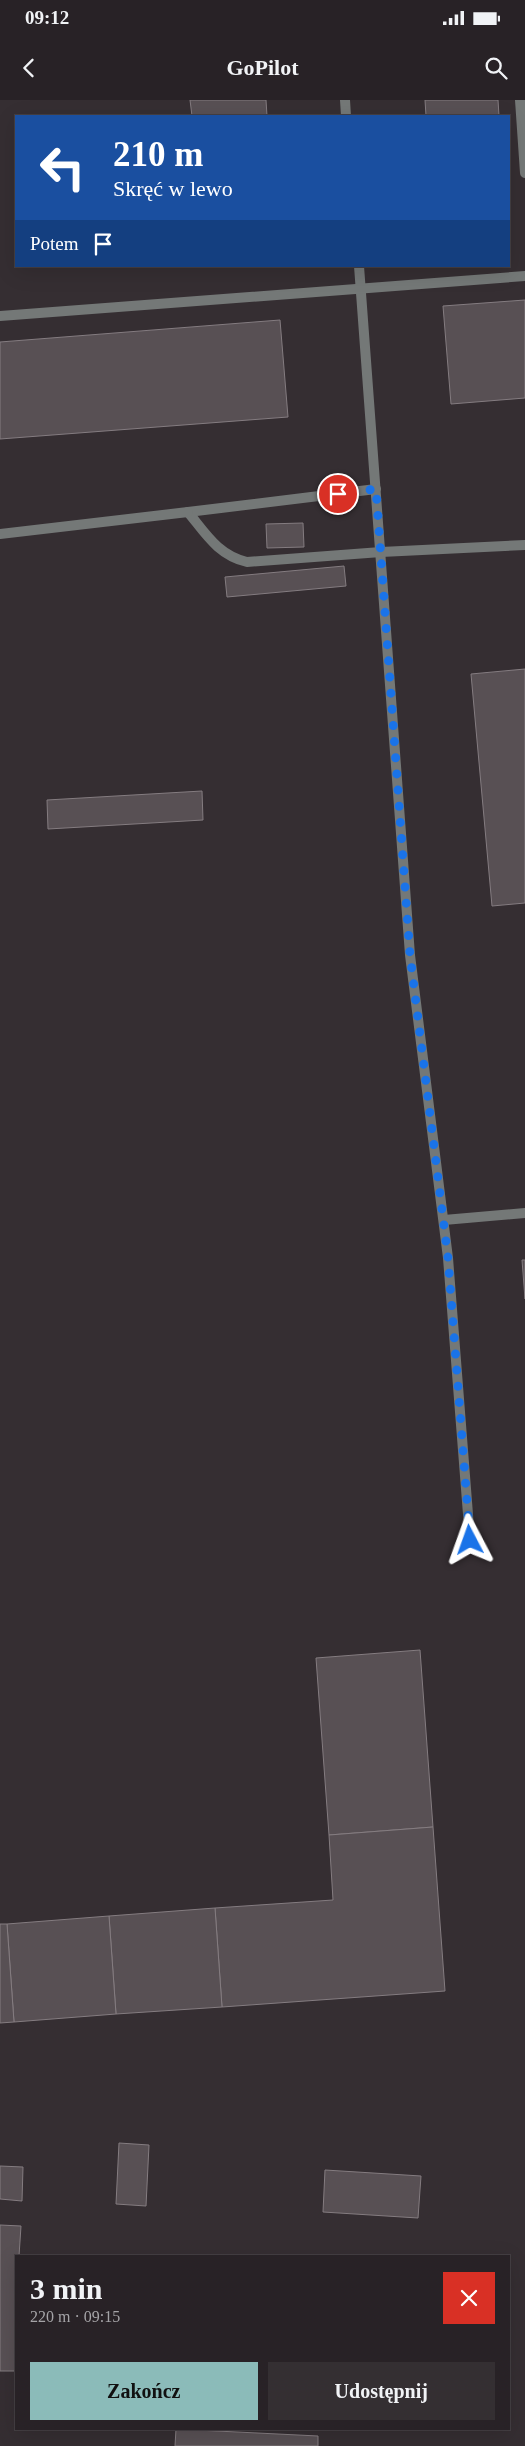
<!DOCTYPE html>
<html lang="pl">
<head>
<meta charset="utf-8">
<style>
	:root { --surface:#282226; --page:#342f32; --text:#f1f3f6; --muted:#a5a4a7; --line:#443f43; --accent:#8bbbb9 }
	body { margin:0; font-family:"Times New Roman",serif; background:var(--page); color:var(--text); height:100vh; display:flex; flex-direction:column; font-size:19px; white-space:nowrap }
	* { box-sizing:border-box; margin:0 }
	p { font-size:16px; color:var(--muted) }
	.icon { flex:none; width:28px; height:28px; fill:none; stroke:currentColor; stroke-width:2; stroke-linecap:round; stroke-linejoin:round }
	.map { position:relative; flex:1; overflow:hidden }
	.drawer { position:absolute; left:15px; top:2155px; width:495px; height:175px; display:flex; flex-direction:column; background:var(--surface); border-radius:0px; box-shadow:0 5px 20px #0002,0 0 0 1px var(--line) }
	.drawer>* { flex:none }
	.top-card { position:absolute; left:15px; top:15px; width:495px; height:152px; border-radius:0px; box-shadow:0 5px 20px #0002,0 0 0 1px var(--line); background:#1a4fa0; color:#fff; overflow:hidden }
	.pin { position:absolute; display:grid; place-items:center; width:42px; height:42px; color:#fff; margin:-21px; border:2px solid #fff; border-radius:50%; box-shadow:0 1px 5px #0007 }
	.me { position:absolute; width:55px; margin:-28px; rotate:356deg; stroke-linejoin:round; filter:drop-shadow(0 0 4px #0008) }
	.turn { display:flex; align-items:center; gap:18px; height:105px; padding:0 15px; font-size:22px }
	.turn .icon { width:65px; height:65px; stroke-width:2.5 }
	.turn b { display:block; font-size:35px; line-height:42px }
	.then { display:flex; align-items:center; height:48px; padding:0 15px; background:#0003; gap:10px; font-size:19px }
	.round { display:grid; place-items:center; flex:none; width:52px; height:52px; border-radius:0px; background:var(--page) }
	.summary { display:flex; align-items:center; justify-content:space-between; height:85px; padding:0 15px }
	h1 { font-size:30px; font-weight:800; line-height:38px }
	.button { display:flex; gap:10px; margin-top:auto; padding:10px 15px }
	.button a { flex:1; height:58px; border-radius:0px; background:var(--accent); color:#111; font-size:20px; font-weight:800; line-height:58px; text-align:center }
	.button a+a { background:var(--page); color:var(--text) }
	.status { display:flex; justify-content:space-between; align-items:center; height:35px; padding:0 25px; background:var(--surface); direction:ltr }
	.status svg { height:14px; fill:currentColor }
	header { display:flex; justify-content:space-between; align-items:center; height:65px; padding:0 15px; background:var(--surface); font-size:22px; font-weight:800 }
	.map>svg:first-child { display:block }
	.building { fill:#585054; stroke:#847c80 }
	.lines { fill:none; stroke-linecap:round; stroke-linejoin:round }
	.lane { stroke:#747877; stroke-width:10 }
	.route { stroke:#1a73e8; stroke-width:9; stroke-dasharray:0 16.2 }
</style>
</head>
<body>
<div class="status"><b>09:12</b><svg viewBox="0 0 49 12"><path d="M0 12V9h3v3zM5 12V6h3v6zM10 12V3h3v9zM15 12V0h3v12zM26 1h20v11H26zM47 4h2v5h-2z"/></svg></div>
<header><svg class="icon" aria-label="back" viewBox="0 0 24 24"><path d="M15 5l-7 7 7 7"/></svg>GoPilot<svg class="icon" aria-label="search" viewBox="0 0 24 24"><circle cx="10" cy="10" r="6"/><path d="M15 15l6 6"/></svg></header>
<div class="map">
<svg width="525" height="2346" viewBox="0 0 525 2346">
	<rect width="100%" height="100%" fill="#352e32"/>
	<g class="building">
		<polygon points="190,0 266,0 267,16 192,16"/>
		<polygon points="425,0 498,0 499,16 426,16"/>
		<polygon points="525,200 525,298 451,304 443,206"/>
		<polygon points="280,220 288,317 0,339 0,242"/>
		<polygon points="303,423 304,447 267,448 266,424"/>
		<polygon points="344,466 346,486 227,497 225,477"/>
		<polygon points="525,569 525,803 492,806 471,574"/>
		<polygon points="202,691 203,720 48,729 47,700"/>
		<polygon points="522,1160 525,1160 525,1199"/>
		<polygon points="420,1550 433,1727 329,1735 316,1558"/>
		<polygon points="433,1727 445,1891 222,1907 215,1808 333,1800 329,1735"/>
		<polygon points="215,1808 222,1907 116,1914 109,1816"/>
		<polygon points="109,1816 116,1914 14,1922 7,1824"/>
		<polygon points="0,1824 7,1824 14,1922 0,1923"/>
		<polygon points="119,2043 149,2045 146,2106 116,2104"/>
		<polygon points="0,2066 23,2067 22,2101 0,2099"/>
		<polygon points="325,2070 421,2076 418,2118 323,2112"/>
		<polygon points="0,2125 21,2126 19,2156 16,2156 16,2271 0,2271"/>
		<polygon points="176,2329 318,2336 318,2346 175,2346"/>
	</g>
	<g class="lines">
		<g class="lane">
			<polyline points="345,0 346,16"/>
			<polyline points="520,0 525,73"/>
			<polyline points="359,166 410,855 448,1158 470,1440"/>
			<polyline points="0,216 525,176"/>
			<path d="M376,389L188,412C206,434 218,455 247,462L381,452L525,445"/>
			<polyline points="0,434 188,412"/>
			<polyline points="444,1120 525,1113"/>
		</g>
	</g>
	<g class="lines">
		<polyline class="route" points="338,394 376,389 410,855 448,1158 470,1440"/>
	</g>
</svg>
<div class="pin" style="left:338px;top:394px;background:#d93025"><svg class="icon" aria-label="arrive" viewBox="0 0 24 24"><path d="M6 21V4h12l-3 4 3 4H6"/></svg></div>
<svg class="me" style="left:470px;top:1440px" viewBox="-20 -20 40 40"><path d="M0-17L14 15 0 8-14 15z" fill="#1a73e8" stroke="#fff" stroke-width="4"/></svg>
<div class="top-card">
<div class="turn"><svg class="icon" aria-label="left" viewBox="0 0 24 24"><path d="M17 20v-9H6M10 6l-5 5 5 5"/></svg><div><b>210 m</b>Skręć w lewo</div></div>
<div class="then">Potem<svg class="icon" aria-label="arrive" viewBox="0 0 24 24"><path d="M6 21V4h12l-3 4 3 4H6"/></svg></div>
</div>
<section class="drawer">
<div class="summary"><div><h1>3 min</h1><p>220 m · 09:15</p></div><a class="round" style="background:#d93025;color:#fff"><svg class="icon" aria-label="close" viewBox="0 0 24 24"><path d="M6 6l12 12M18 6L6 18"/></svg></a></div>
<div class="button"><a>Zakończ</a><a>Udostępnij</a></div>
</section>
</div>
</body>
</html>
